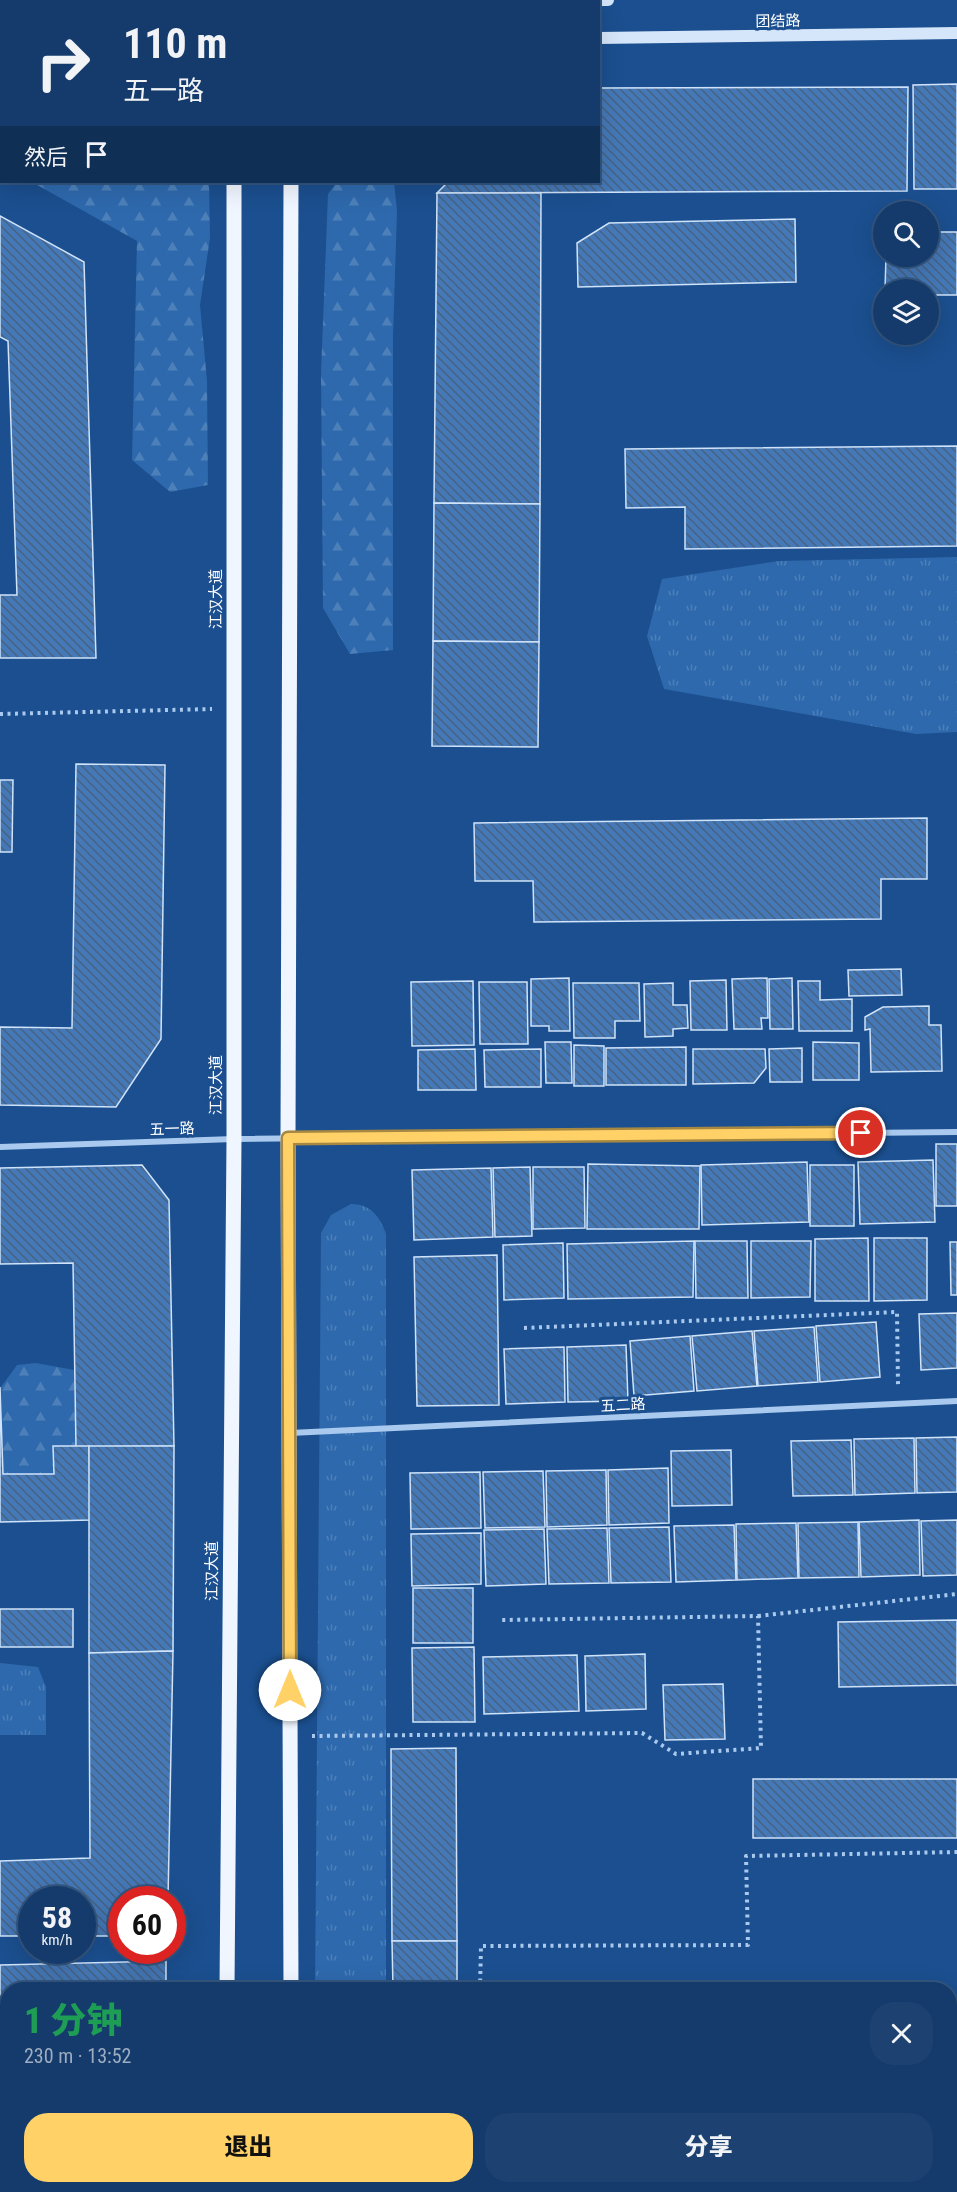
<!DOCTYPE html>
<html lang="zh">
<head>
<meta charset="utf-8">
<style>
	:root { --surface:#143b6b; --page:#1d4271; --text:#f1f3f6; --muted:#9dadc1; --line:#33557e; --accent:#ffd166 }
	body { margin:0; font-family:"Roboto Condensed","Noto Sans SC",sans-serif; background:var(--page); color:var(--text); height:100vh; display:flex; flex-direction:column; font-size:22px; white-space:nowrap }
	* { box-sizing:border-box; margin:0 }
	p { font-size:20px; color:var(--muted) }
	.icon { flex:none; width:33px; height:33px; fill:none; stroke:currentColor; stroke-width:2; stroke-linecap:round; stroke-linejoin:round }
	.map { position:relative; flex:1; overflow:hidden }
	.details { position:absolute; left:0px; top:1982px; width:957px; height:212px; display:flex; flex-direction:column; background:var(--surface); border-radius:24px 24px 0 0; box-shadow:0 6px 24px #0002,0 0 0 2px var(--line) }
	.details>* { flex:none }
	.banner { position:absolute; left:0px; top:0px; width:600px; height:183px; box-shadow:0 6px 24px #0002,0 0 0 2px var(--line); background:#143b6b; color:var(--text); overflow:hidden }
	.fabs { position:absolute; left:873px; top:201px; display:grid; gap:12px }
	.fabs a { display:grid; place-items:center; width:66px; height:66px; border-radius:50%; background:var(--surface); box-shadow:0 6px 24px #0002,0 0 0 2px var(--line); font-size:30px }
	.speed { position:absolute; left:18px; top:1886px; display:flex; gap:12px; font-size:30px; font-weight:700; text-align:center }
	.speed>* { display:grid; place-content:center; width:78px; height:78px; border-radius:50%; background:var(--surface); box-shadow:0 6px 24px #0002,0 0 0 2px var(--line); line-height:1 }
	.speed small { font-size:15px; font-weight:400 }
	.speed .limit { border:9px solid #d22; background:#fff; color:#111 }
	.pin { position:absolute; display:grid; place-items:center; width:51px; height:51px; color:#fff; margin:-26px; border:3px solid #fff; border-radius:50%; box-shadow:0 2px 6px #0007 }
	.me { position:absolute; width:66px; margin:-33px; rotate:0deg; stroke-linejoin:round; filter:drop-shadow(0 0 4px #0008) }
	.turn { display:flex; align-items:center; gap:21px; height:126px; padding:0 24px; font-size:27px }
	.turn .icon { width:78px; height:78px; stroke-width:2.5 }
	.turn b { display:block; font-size:42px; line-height:51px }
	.then { display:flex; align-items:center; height:57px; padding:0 24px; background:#0003; gap:12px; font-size:22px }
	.round { display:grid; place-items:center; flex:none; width:63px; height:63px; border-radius:24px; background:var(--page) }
	.overview { display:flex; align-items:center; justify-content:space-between; height:102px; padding:0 24px }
	h1 { font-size:36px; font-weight:800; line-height:45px; color:#1e9e55 }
	.button { display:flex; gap:12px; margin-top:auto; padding:12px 24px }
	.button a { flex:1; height:69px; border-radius:24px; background:var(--accent); color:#111; font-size:24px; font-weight:800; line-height:69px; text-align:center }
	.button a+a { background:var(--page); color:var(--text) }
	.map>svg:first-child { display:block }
	.grass { fill:url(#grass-tufts) }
	.forest { fill:url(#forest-firs) }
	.building { fill:url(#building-back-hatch); stroke:#cfe3fa; stroke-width:1.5 }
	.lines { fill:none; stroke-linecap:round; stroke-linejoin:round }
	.path { stroke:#a9c9ee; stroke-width:4; stroke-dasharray:3 4.5; stroke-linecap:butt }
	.minor { stroke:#a9c9ee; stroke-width:6 }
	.secondary { stroke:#d6e6fa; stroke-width:12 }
	.primary { stroke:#f0f6ff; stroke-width:15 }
	.route-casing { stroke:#a68842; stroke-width:15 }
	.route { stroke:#ffd166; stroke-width:10 }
	.labels { text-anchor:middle; stroke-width:6; stroke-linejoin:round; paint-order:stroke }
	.street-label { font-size:15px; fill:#fff; stroke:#1b4f8f }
</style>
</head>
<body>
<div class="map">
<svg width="957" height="2192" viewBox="0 0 957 2192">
	<defs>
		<pattern id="grass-tufts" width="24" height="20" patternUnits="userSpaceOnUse" patternTransform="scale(1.5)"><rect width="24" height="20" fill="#2e69ad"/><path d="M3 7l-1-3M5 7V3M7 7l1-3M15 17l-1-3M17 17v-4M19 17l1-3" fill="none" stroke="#4d80b9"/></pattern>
		<pattern id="forest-firs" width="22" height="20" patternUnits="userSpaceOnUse" patternTransform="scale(1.5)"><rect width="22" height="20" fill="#2e69ad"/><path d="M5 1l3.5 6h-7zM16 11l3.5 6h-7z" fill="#4d80b9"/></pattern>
		<pattern id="building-back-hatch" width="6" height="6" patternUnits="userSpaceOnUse" patternTransform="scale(1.5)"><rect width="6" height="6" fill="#4478b7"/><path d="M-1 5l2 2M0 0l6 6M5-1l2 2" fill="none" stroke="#486282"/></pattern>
	</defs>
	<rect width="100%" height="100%" fill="#1b4f8f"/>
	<g class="grass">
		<polygon points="957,557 957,732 916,734 664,689 647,636 662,579 779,561"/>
		<path d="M351,1204C371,1204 380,1217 386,1234V1989H315L321,1233L331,1215Z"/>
		<polygon points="0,1663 38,1667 46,1687 46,1735 0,1735"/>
		<rect x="313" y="2186" width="73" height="6"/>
	</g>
	<g class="forest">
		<polygon points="32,182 209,182 210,238 200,305 207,381 208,485 170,492 132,460 137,241"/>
		<polygon points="337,182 394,182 397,211 393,337 393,650 350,654 323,608 321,373 328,194"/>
		<polygon points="36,1363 74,1370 76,1447 53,1447 54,1474 3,1474 1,1387 17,1365"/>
	</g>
	<g class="building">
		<polygon points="957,84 957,189 914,189 913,85"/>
		<polygon points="908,87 907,191 437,193 448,182 598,182 598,88"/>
		<polygon points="437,193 541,193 540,504 434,503"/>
		<polygon points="0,216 84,262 96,658 0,658 0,595 17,595 8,341 0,337"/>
		<polygon points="795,219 796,282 578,287 577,243 609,223"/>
		<polygon points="928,232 957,232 957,295 928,295 928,290 885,290 886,256 928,256"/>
		<polygon points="957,446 957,546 685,549 685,507 626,508 625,449"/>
		<polygon points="434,503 540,504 539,642 433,641"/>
		<polygon points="433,641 539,642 538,747 432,746"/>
		<polygon points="76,764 165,765 161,1039 116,1107 0,1105 0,1027 72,1028"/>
		<polygon points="0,780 13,780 12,852 0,852"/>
		<polygon points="927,818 927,879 881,879 881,919 534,922 533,881 475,881 474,823"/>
		<polygon points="901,969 902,995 849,996 848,970"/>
		<polygon points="569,978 570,1031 549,1031 549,1026 531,1026 531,979"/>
		<polygon points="767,978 768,1018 761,1018 762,1029 734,1029 732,979"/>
		<polygon points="792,978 793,1029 770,1029 769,979"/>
		<polygon points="726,980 727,1030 691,1030 690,981"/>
		<polygon points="473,981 474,1045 412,1046 411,982"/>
		<polygon points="798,981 820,981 820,1000 852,999 852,1031 799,1031"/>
		<polygon points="479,982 527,982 528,1044 480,1044"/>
		<polygon points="573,983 639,983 640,1021 615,1021 615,1038 574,1038"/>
		<polygon points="673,983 673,1005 687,1005 688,1028 673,1029 673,1036 645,1037 644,984"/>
		<polygon points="929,1006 929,1025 941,1025 942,1071 871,1072 870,1029 865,1030 865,1017 883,1007"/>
		<polygon points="545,1042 571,1042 572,1083 546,1083"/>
		<polygon points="813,1042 859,1043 859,1080 813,1080"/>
		<polygon points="574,1045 604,1046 604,1086 574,1086"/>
		<polygon points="686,1047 686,1085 606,1085 606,1048"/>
		<polygon points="802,1048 802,1082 770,1082 769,1049"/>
		<polygon points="475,1049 476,1090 418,1090 418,1050"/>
		<polygon points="541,1049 541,1087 485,1087 484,1050"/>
		<polygon points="693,1049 765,1049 766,1068 754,1083 693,1084"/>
		<rect x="936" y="1144" width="21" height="62"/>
		<polygon points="933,1160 935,1222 860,1224 858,1162"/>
		<polygon points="807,1162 809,1222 702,1225 701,1165"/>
		<polygon points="588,1164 700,1166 699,1229 587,1229"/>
		<polygon points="142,1165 169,1200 174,1446 76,1447 73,1263 0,1264 0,1168"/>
		<rect x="810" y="1165" width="44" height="61"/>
		<polygon points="530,1167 532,1236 495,1237 493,1168"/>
		<polygon points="533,1167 584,1167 585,1228 533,1229"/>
		<polygon points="491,1168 493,1237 414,1240 412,1170"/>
		<polygon points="868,1238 869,1301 815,1301 815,1239"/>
		<polygon points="874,1238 927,1238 927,1300 874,1301"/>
		<polygon points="694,1241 693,1297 568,1299 567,1244"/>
		<polygon points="695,1241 747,1241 748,1298 696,1298"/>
		<polygon points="751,1241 811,1241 810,1297 751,1298"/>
		<polygon points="950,1242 957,1242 957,1295 951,1295"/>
		<polygon points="563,1243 564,1298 504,1300 503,1245"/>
		<polygon points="497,1255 499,1405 417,1406 414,1257"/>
		<polygon points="957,1313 957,1368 921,1370 919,1314"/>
		<polygon points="876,1322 880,1377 820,1382 816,1326"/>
		<polygon points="814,1327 818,1382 758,1386 754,1331"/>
		<polygon points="752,1331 757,1386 697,1391 692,1336"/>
		<polygon points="690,1336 694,1391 634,1396 630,1341"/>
		<polygon points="626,1345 628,1401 568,1402 567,1347"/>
		<polygon points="564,1347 565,1402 506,1404 504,1349"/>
		<polygon points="0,1387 3,1474 54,1474 53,1446 89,1446 91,1520 0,1522"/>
		<polygon points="957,1437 957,1492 917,1493 916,1438"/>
		<polygon points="914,1438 915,1493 855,1495 854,1439"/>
		<polygon points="851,1440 853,1495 793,1496 791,1441"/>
		<polygon points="89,1446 174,1446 173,1651 89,1653"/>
		<polygon points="731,1450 732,1505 672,1506 671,1451"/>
		<polygon points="668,1468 669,1523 609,1525 608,1470"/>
		<polygon points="606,1470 607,1525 547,1527 546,1471"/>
		<polygon points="543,1471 545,1527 485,1528 483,1472"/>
		<polygon points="480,1472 481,1528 411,1529 410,1473"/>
		<polygon points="919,1520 920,1575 861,1577 859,1522"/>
		<polygon points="957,1520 957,1575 923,1576 921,1521"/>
		<polygon points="858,1522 859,1577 799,1578 798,1523"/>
		<polygon points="796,1523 798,1578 737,1580 736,1524"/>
		<polygon points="734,1525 736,1580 676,1582 674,1526"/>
		<polygon points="669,1527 671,1582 611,1583 609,1528"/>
		<polygon points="607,1528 609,1583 549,1584 547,1529"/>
		<polygon points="544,1529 546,1584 486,1586 484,1530"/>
		<polygon points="481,1533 481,1584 412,1586 411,1534"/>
		<rect x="413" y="1588" width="60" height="55"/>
		<rect x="0" y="1609" width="73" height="38"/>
		<polygon points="957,1620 957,1685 839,1687 838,1622"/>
		<polygon points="474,1647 475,1722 413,1722 412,1648"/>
		<polygon points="173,1651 168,1899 122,1899 122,1936 82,1936 82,1899 32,1899 32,1936 0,1936 0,1861 90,1858 89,1653"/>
		<polygon points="645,1654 646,1709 586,1711 585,1656"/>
		<polygon points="577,1655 579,1711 484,1714 483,1657"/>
		<polygon points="723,1684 725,1739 665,1740 663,1685"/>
		<polygon points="456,1748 457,1941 392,1941 391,1749"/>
		<rect x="753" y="1779" width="204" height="59"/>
		<polygon points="392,1941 457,1941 457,1989 393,1989"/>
		<polygon points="166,1961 166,1989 8,1989 8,2043 0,2044 0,1965"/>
		<polygon points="950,2171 957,2171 957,2192 793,2192 793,2186 950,2186"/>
		<rect x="97" y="2186" width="74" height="6"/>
	</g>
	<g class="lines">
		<g class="path">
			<polyline points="0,714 212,709"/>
			<polyline points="524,1328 897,1312 898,1385"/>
			<polyline points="758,1616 957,1594"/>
			<polyline points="312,1736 642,1733 676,1754 761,1748 758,1616 502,1620"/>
			<polyline points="480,1989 481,1946 748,1945 746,1856 957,1852"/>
			<polyline points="4,2144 5,2192"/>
			<polyline points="476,2186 476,2192"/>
		</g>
		<g class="minor">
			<polyline points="0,1147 234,1139 957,1132"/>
			<polyline points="290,1433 957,1401"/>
		</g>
		<g class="secondary">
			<polyline points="379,2 608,0"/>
			<polyline points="0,4 2,4"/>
			<polyline points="598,38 957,33"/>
			<polyline points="0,45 2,45"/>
		</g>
		<g class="primary">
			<polyline points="234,2 234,0"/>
			<polyline points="292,2 292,0"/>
			<polyline points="291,182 288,1138 291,1989"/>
			<polyline points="227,1989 234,1139 234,182"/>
			<polyline points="292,2186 292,2192"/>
			<polyline points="225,2192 225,2186"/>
		</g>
	</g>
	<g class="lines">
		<defs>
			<polyline id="route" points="290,1690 288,1138 861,1133"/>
		</defs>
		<use href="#route" class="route-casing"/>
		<use href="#route" class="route"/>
	</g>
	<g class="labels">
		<g class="street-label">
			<text transform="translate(778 21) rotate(-1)" y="5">团结路</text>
			<text transform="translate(216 599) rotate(-90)" y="5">江汉大道</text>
			<text transform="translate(216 1085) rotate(-90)" y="5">江汉大道</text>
			<text transform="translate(172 1129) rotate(-2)" y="5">五一路</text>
			<text transform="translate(623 1405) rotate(-3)" y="5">五二路</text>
			<text transform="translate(212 1571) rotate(-90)" y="5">江汉大道</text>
		</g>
	</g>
</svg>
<div class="fabs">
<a><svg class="icon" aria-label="search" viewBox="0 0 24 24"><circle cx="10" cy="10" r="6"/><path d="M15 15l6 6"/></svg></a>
<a><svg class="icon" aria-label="layers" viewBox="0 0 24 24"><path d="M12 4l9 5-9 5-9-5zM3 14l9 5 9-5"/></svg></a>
</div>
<div class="speed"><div>58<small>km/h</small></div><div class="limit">60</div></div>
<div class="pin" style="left:861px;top:1133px;background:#d93025"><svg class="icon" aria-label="arrive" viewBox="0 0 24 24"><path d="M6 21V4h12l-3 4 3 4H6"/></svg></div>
<svg class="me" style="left:290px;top:1690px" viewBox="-20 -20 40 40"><circle r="19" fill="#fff"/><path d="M0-13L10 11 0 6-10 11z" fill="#ffd166"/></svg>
<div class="banner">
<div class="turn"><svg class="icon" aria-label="right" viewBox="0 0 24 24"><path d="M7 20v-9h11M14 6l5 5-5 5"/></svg><div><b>110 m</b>五一路</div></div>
<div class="then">然后<svg class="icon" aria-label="arrive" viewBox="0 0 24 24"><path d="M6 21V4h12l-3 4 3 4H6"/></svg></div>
</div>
<section class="details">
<div class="overview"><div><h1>1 分钟</h1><p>230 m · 13:52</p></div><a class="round"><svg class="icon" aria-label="close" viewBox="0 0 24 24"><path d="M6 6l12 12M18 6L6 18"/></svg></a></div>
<div class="button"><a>退出</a><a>分享</a></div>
</section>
</div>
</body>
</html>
